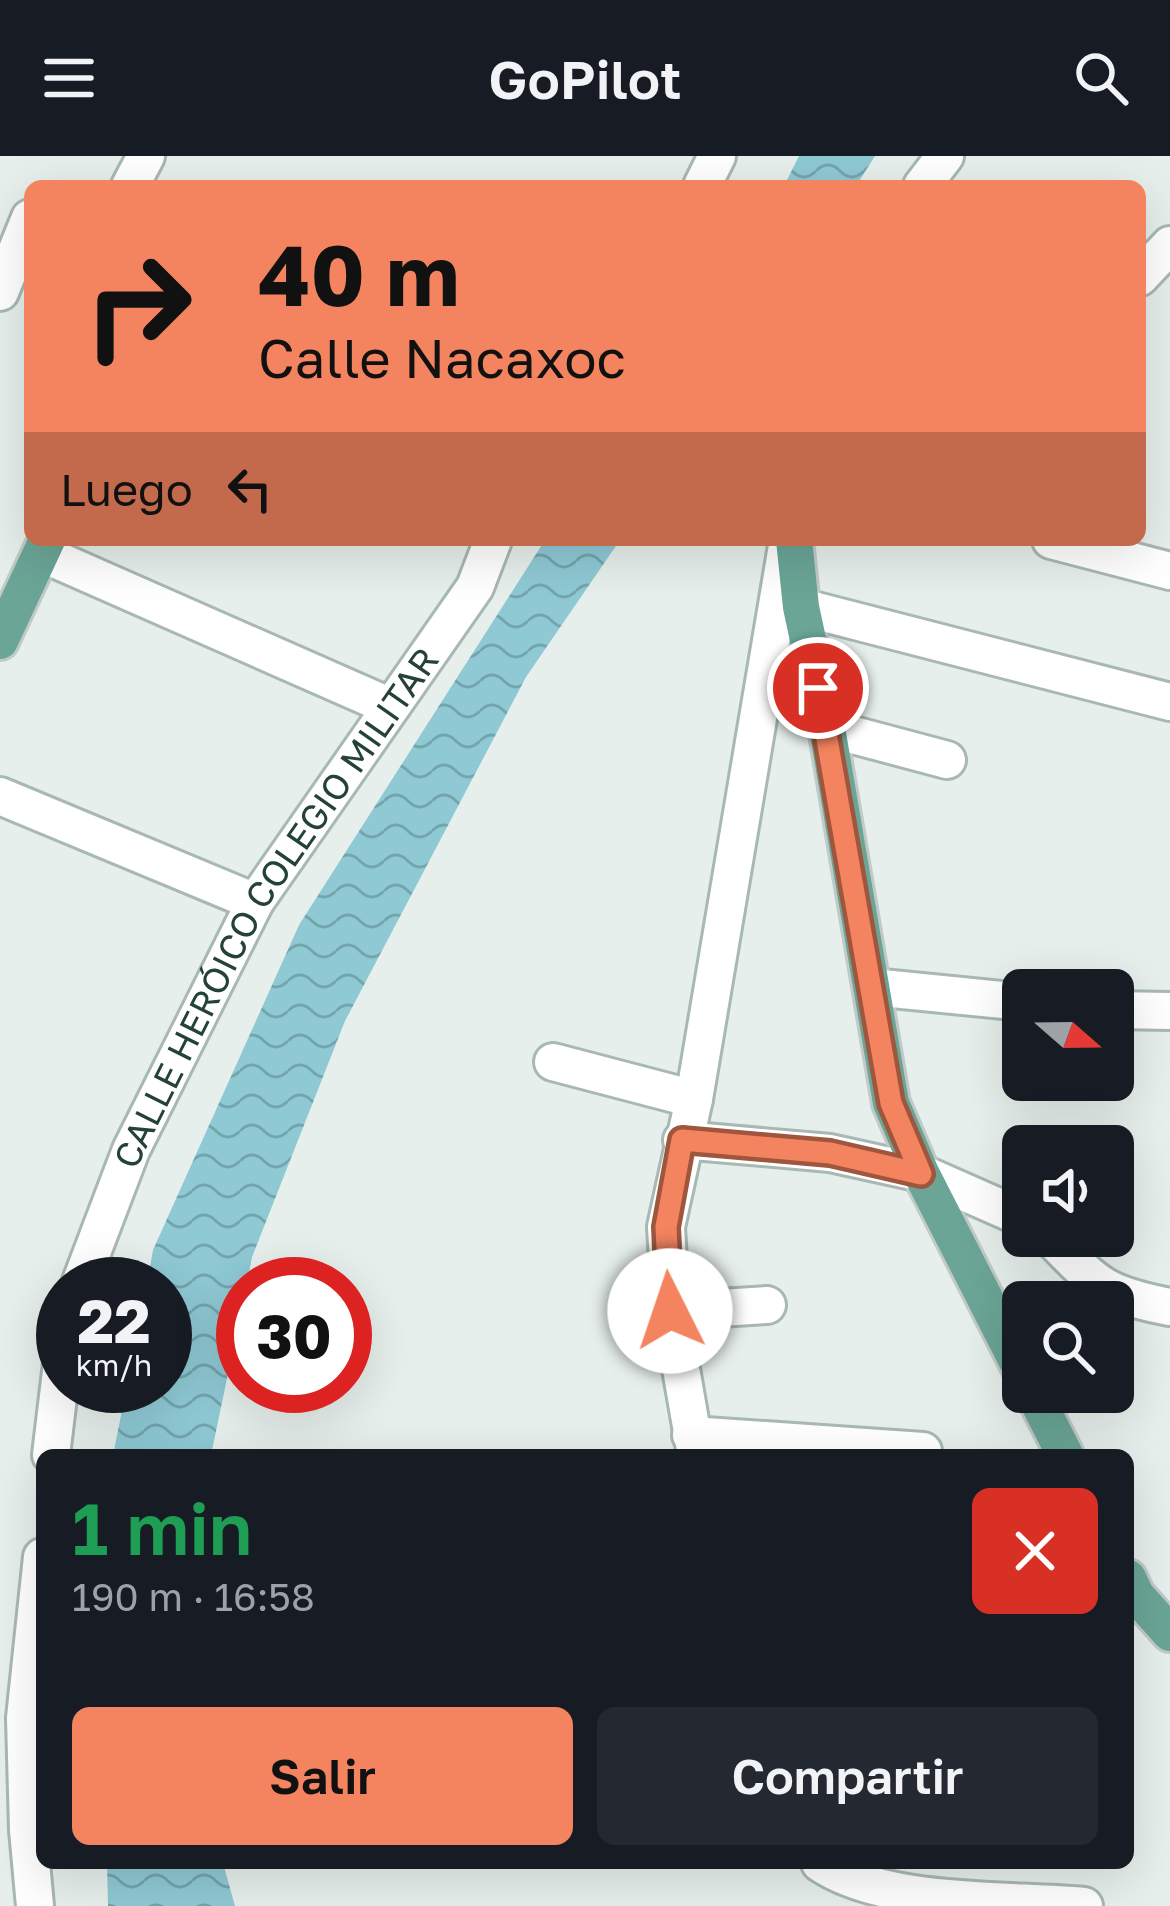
<!DOCTYPE html>
<html lang="es">
<head>
<meta charset="utf-8">
<style>
	:root { --surface:#171b24; --page:#242831; --text:#f1f3f6; --muted:#9ea1a6; --accent:#f4845f }
	body { margin:0; font-family:"Golos Text",sans-serif; background:var(--page); color:var(--text); height:100vh; display:flex; flex-direction:column; font-size:45px; white-space:nowrap }
	* { box-sizing:border-box; margin:0 }
	p { font-size:39px; color:var(--muted) }
	.icon { flex:none; width:66px; height:66px; fill:none; stroke:currentColor; stroke-width:2; stroke-linecap:round; stroke-linejoin:round }
	.map { position:relative; flex:1; overflow:hidden }
	.panel { position:absolute; left:36px; top:1293px; width:1098px; height:420px; display:flex; flex-direction:column; background:var(--surface); border-radius:18px; box-shadow:0 12px 48px #0002 }
	.panel>* { flex:none }
	.guide { position:absolute; left:24px; top:24px; width:1122px; height:366px; border-radius:18px; box-shadow:0 12px 48px #0002; background:#f4845f; color:#111; overflow:hidden }
	.needle { width:78px; rotate:110deg }
	.fabs { position:absolute; left:1002px; top:813px; display:grid; gap:24px }
	.fabs a { display:grid; place-items:center; width:132px; height:132px; border-radius:18px; background:var(--surface); box-shadow:0 12px 48px #0002; font-size:60px }
	.speed { position:absolute; left:36px; top:1101px; display:flex; gap:24px; font-size:60px; font-weight:700; text-align:center }
	.speed>* { display:grid; place-content:center; width:156px; height:156px; border-radius:50%; background:var(--surface); box-shadow:0 12px 48px #0002; line-height:1 }
	.speed small { font-size:30px; font-weight:400 }
	.speed .limit { border:18px solid #d22; background:#fff; color:#111 }
	.pin { position:absolute; display:grid; place-items:center; width:102px; height:102px; color:#fff; margin:-51px; border:6px solid #fff; border-radius:50%; box-shadow:0 3px 12px #0007 }
	.me { position:absolute; width:132px; margin:-66px; rotate:356deg; stroke-linejoin:round; filter:drop-shadow(0 0 9px #0008) }
	.turn { display:flex; align-items:center; gap:42px; height:252px; padding:0 36px; font-size:54px }
	.turn .icon { width:156px; height:156px; stroke-width:2.5 }
	.turn b { display:block; font-size:84px; line-height:102px }
	.then { display:flex; align-items:center; height:114px; padding:0 36px; background:#0003; gap:24px; font-size:45px }
	.round { display:grid; place-items:center; flex:none; width:126px; height:126px; border-radius:18px; background:var(--page) }
	.headline { display:flex; align-items:center; justify-content:space-between; height:204px; padding:0 36px }
	h1 { font-size:72px; font-weight:600; line-height:90px; color:#1e9e55 }
	.button { display:flex; gap:24px; margin-top:auto; padding:24px 36px }
	.button a { flex:1; height:138px; border-radius:18px; background:var(--accent); color:#111; font-size:48px; font-weight:600; line-height:138px; text-align:center }
	.button a+a { background:var(--page); color:var(--text) }
	header { display:flex; justify-content:space-between; align-items:center; height:156px; padding:0 36px; background:var(--surface); font-size:54px; font-weight:600 }
	.map>svg:first-child { display:block }
	.water { fill:url(#water-waves) }
	.lines { fill:none; stroke-linecap:round; stroke-linejoin:round }
	.minor-casing { stroke:#a8b8b2; stroke-width:42 }
	.major-casing { stroke:#c2cac8; stroke-width:42 }
	.minor { stroke:#fff; stroke-width:36 }
	.major { stroke:#6aa596; stroke-width:36 }
	.route-casing { stroke:#9f563e; stroke-width:30 }
	.route { stroke:#f4845f; stroke-width:21 }
	.labels { text-anchor:middle; stroke-width:12; stroke-linejoin:round; paint-order:stroke }
	.street-label { font-size:36px; fill:#24423a; stroke:#f7fbf9 }
</style>
</head>
<body>
<header><svg class="icon" aria-label="menu" viewBox="0 0 24 24"><path d="M4 6h16M4 12h16M4 18h16"/></svg>GoPilot<svg class="icon" aria-label="search" viewBox="0 0 24 24"><circle cx="10" cy="10" r="6"/><path d="M15 15l6 6"/></svg></header>
<div class="map">
<svg width="1170" height="1750" viewBox="0 0 1170 1750">
	<defs>
		<pattern id="water-waves" width="16" height="10" patternUnits="userSpaceOnUse" patternTransform="scale(3)"><rect width="16" height="10" fill="#8ec9d4"/><path d="M0 5q4-4 8 0t8 0" fill="none" stroke="#74a5ad"/></pattern>
	</defs>
	<rect width="100%" height="100%" fill="#e6efeb"/>
	<g class="water">
		<polygon points="799,0 875,0 856,30 784,30"/>
		<polygon points="545,384 620,384 526,521 345,865 252,1101 247,1128 243,1128 243,1146 211,1299 113,1299 127,1230 165,1230 165,1128 147,1128 153,1094 299,769"/>
		<polygon points="107,1707 223,1707 235,1750 108,1750"/>
	</g>
	<g class="lines">
		<defs>
			<g id="minor">
				<polyline points="130,30 146,0"/>
				<polyline points="702,30 717,0"/>
				<polyline points="922,30 945,0"/>
				<polyline points="1140,121 1170,89"/>
				<polyline points="0,136 30,62"/>
				<polyline points="1051,384 1170,415"/>
				<polyline points="41,397 391,551"/>
				<polyline points="801,451 1170,546"/>
				<polyline points="827,572 947,604"/>
				<polyline points="0,640 255,746"/>
				<polyline points="872,831 1023,846"/>
				<polyline points="1113,854 1170,855"/>
				<polyline points="553,906 694,943"/>
				<polyline points="682,984 830,997 921,1017 1023,1062"/>
				<path d="M1049,1080C1096,1128 1102,1138 1170,1151"/>
				<path id="s1" d="M80,1128L131,994L255,746L475,431L493,384"/>
				<polyline points="671,1155 767,1149"/>
				<polyline points="691,1279 923,1295"/>
				<polyline points="51,1299 63,1199"/>
				<polyline points="696,1299 671,1155 666,1071 694,943 788,384"/>
				<path d="M820,1707C884,1750 1005,1743 1084,1750"/>
				<polyline points="35,1750 28,1674 25,1562 42,1401"/>
			</g>
			<g id="major">
				<polyline points="794,384 801,451 827,572 891,947 921,1017 1023,1217"/>
				<polyline points="0,485 47,384"/>
				<polyline points="1033,1236 1065,1299"/>
				<polyline points="1128,1422 1136,1439 1170,1477"/>
			</g>
		</defs>
		<use href="#minor" class="minor-casing"/>
		<use href="#major" class="major-casing"/>
		<use href="#minor" class="minor"/>
		<use href="#major" class="major"/>
	</g>
	<g class="lines">
		<defs>
			<polyline id="route" points="670,1155 666,1071 682,984 830,997 921,1018 891,947 818,532"/>
		</defs>
		<use href="#route" class="route-casing"/>
		<use href="#route" class="route"/>
	</g>
	<g class="labels">
		<g class="street-label">
			<text dy="13" stroke="none"><textPath href="#s1" startOffset="426">CALLE HERÓICO COLEGIO MILITAR</textPath></text>
		</g>
	</g>
</svg>
<div class="fabs">
<a><svg class="needle" viewBox="-14 -14 28 28"><path d="M0-13l5 13h-10z" fill="#e53935"/><path d="M0 13l5-13h-10z" fill="#9ea1a6"/></svg></a>
<a><svg class="icon" aria-label="sound" viewBox="0 0 24 24"><path d="M4 9h4l5-4v14l-5-4H4zM17 9q2 3 0 6"/></svg></a>
<a><svg class="icon" aria-label="search" viewBox="0 0 24 24"><circle cx="10" cy="10" r="6"/><path d="M15 15l6 6"/></svg></a>
</div>
<div class="speed"><div>22<small>km/h</small></div><div class="limit">30</div></div>
<div class="pin" style="left:818px;top:532px;background:#d93025"><svg class="icon" aria-label="arrive" viewBox="0 0 24 24"><path d="M6 21V4h12l-3 4 3 4H6"/></svg></div>
<svg class="me" style="left:670px;top:1155px" viewBox="-20 -20 40 40"><circle r="19" fill="#fff"/><path d="M0-13L10 11 0 6-10 11z" fill="#f4845f"/></svg>
<div class="guide">
<div class="turn"><svg class="icon" aria-label="right" viewBox="0 0 24 24"><path d="M7 20v-9h11M14 6l5 5-5 5"/></svg><div><b>40 m</b>Calle Nacaxoc</div></div>
<div class="then">Luego<svg class="icon" aria-label="left" viewBox="0 0 24 24"><path d="M17 20v-9H6M10 6l-5 5 5 5"/></svg></div>
</div>
<section class="panel">
<div class="headline"><div><h1>1 min</h1><p>190 m · 16:58</p></div><a class="round" style="background:#d93025;color:#fff"><svg class="icon" aria-label="close" viewBox="0 0 24 24"><path d="M6 6l12 12M18 6L6 18"/></svg></a></div>
<div class="button"><a>Salir</a><a>Compartir</a></div>
</section>
</div>
</body>
</html>
